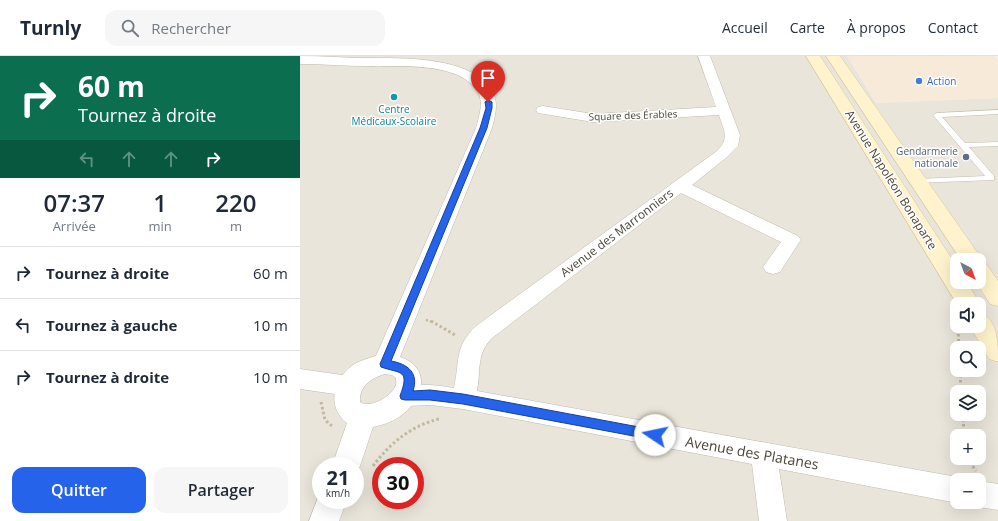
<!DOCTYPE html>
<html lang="fr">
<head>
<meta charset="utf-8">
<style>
	:root { --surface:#fff; --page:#f6f6f7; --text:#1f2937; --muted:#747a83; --line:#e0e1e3; --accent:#2563eb }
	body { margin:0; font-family:"Open Sans",sans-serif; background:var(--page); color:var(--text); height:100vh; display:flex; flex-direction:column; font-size:15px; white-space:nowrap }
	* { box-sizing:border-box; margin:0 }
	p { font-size:13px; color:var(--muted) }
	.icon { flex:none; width:22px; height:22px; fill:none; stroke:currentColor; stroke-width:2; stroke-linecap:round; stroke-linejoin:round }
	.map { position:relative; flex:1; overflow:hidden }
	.side { display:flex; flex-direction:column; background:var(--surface); width:300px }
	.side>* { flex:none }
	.banner { background:#0b6e4f; color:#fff; overflow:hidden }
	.needle { width:26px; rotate:139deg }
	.fabs { position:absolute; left:650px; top:197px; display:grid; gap:8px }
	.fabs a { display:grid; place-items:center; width:36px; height:36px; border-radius:8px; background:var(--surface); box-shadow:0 4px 16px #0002; font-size:20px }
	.speed { position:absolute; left:12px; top:401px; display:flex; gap:8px; font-size:20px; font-weight:700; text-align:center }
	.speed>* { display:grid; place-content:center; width:52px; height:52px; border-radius:50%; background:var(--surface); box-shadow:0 4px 16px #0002; line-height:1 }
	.speed small { font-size:10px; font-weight:400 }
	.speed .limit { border:6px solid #d22; background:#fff; color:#111 }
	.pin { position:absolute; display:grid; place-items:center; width:34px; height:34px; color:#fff; margin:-41px -17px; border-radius:50% 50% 50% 0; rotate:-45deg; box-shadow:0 0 4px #0007 }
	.pin .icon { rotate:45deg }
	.me { position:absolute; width:44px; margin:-22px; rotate:281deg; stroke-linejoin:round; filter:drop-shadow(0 0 3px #0008) }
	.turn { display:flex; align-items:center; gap:14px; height:84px; padding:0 12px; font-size:18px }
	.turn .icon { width:52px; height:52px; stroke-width:2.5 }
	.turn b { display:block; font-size:28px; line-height:34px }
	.lanes { display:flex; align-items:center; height:38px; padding:0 12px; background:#0003; justify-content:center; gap:20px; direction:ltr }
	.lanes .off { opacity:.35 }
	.eta { display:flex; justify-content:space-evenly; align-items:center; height:68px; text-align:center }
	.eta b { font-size:24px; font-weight:600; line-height:28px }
	.cta { display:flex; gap:8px; margin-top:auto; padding:8px 12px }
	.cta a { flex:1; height:46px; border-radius:12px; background:var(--accent); color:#fff; font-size:16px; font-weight:600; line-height:46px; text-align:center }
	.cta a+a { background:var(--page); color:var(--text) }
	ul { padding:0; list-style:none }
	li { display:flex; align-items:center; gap:12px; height:52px; padding:0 12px; border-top:1px solid var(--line) }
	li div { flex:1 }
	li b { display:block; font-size:15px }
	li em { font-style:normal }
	header { display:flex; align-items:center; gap:24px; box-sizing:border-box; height:56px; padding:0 20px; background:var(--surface); border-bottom:1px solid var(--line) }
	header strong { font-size:19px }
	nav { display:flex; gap:22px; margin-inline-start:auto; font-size:14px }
	.search { width:280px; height:36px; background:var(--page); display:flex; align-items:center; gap:10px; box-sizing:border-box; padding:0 14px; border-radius:12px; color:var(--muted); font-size:15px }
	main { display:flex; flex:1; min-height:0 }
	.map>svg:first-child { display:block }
	.residential { fill:#eae5da; fill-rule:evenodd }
	.commercial { fill:#f7ead8 }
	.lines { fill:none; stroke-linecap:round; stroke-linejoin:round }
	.service-casing { stroke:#c2bbae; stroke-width:1 }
	.minor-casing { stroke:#c2bbae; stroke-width:1 }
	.tertiary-casing { stroke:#c2bbae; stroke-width:1 }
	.secondary-casing { stroke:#d6c79b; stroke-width:1 }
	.path-far1 { stroke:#c4b79f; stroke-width:2.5; stroke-dasharray:2 2; stroke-linecap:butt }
	.path { stroke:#c4b79f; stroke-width:3; stroke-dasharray:2.5 2.5; stroke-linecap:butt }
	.service { fill:#fff; fill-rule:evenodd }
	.minor { fill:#fff; fill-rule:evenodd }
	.tertiary { fill:#fff; fill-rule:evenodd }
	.secondary { fill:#fff3cd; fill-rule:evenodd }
	.route { fill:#2563eb; stroke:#184099 }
	.shop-dot { fill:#3f7fe0; stroke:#fff; stroke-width:1.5 }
	.culture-dot { fill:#0f9aa8; stroke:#fff; stroke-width:1.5 }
	.service-dot { fill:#5c6f8a; stroke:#fff; stroke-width:1.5 }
	.labels { text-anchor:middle; stroke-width:3; stroke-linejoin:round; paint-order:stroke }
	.far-shop-label { font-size:10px; fill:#366cbe; stroke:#fff; text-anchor:start }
	.far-culture-label { font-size:10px; fill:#0d838f; stroke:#fff }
	.far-street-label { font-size:10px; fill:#4b4439; stroke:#fff }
	.far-service-label { font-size:10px; fill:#4e5e75; stroke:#fff; text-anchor:end }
	.street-label { font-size:12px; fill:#4b4439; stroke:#fff }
	.near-street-label { font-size:14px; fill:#4b4439; stroke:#fff }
</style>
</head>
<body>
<header>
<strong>Turnly</strong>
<div class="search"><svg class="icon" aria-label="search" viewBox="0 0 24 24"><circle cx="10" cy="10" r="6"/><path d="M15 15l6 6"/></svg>Rechercher</div>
<nav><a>Accueil</a><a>Carte</a><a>À propos</a><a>Contact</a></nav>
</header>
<main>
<section class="side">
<div class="banner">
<div class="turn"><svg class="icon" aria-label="right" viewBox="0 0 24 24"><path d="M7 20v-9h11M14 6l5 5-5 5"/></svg><div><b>60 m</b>Tournez à droite</div></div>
<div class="lanes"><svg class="icon off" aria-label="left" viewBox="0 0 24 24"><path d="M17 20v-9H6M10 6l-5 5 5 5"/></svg><svg class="icon off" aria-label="ahead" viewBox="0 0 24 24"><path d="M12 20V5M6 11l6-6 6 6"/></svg><svg class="icon off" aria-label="ahead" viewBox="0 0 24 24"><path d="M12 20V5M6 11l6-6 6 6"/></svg><svg class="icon" aria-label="right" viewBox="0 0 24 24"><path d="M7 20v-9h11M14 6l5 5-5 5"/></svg></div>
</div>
<div class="eta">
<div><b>07:37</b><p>Arrivée</p></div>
<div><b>1</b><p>min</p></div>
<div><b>220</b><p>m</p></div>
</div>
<ul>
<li><svg class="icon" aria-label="right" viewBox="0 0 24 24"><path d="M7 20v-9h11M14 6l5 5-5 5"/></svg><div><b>Tournez à droite</b></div><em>60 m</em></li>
<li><svg class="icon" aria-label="left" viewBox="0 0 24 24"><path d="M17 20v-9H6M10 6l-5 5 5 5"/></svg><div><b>Tournez à gauche</b></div><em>10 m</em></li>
<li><svg class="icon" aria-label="right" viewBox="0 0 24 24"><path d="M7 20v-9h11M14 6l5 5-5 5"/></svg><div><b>Tournez à droite</b></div><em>10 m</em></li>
</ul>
<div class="cta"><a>Quitter</a><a>Partager</a></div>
</section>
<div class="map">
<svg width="698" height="465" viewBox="0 0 698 465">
	<rect width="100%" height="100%" fill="#f6f3ec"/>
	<path class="residential" d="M0,0H547L576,47L698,42V465H0ZM657,204H679V226H657ZM657,248H679V270H657ZM657,292H679V314H657ZM657,336H679V358H657ZM657,380H679V402H657ZM21,410H55V444H21ZM81,410H115V444H81ZM657,424H679V446H657Z"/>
	<polygon class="commercial" points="547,0 694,0 698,4 698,42 576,47"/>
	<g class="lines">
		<defs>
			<polygon id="service" points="698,54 698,58 642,61 665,87 698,86 698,90 669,91 694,120 694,124 615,127 614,125 618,123 685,120 633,59 637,57"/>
			<g id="minor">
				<path d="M398,0H410L440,79L438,90L427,101L392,129L498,180L501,184L498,188L480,216L473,218L466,216L463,211L481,186L381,137L192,282C176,298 181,314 177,335L657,421L665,424H657V446H660L657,447L479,413L487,465H459L452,408L163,353L130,349L105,350L97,347L93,340L97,333C115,326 135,329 154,332C160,305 154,291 176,270L417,95C430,82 424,75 419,59L293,66L238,57L236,54L238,51L243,50L293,58L416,51Z"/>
				<polygon points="0,313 49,320 57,323 61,330 57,337 49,340 0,333"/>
				<polygon points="679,425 698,428 698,454 679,451 669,447 669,446 679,446"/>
			</g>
			<g id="tertiary">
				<path d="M0,0C23,0 45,2 68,2C104,2 177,0 194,39C198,49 195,61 192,72L100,301C133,312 123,345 99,361C92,366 82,369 73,371L60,410L55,420V410H32L47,367C25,350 34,320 56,307C62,304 69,302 76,300L176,72C179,61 184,47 178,36C160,5 98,11 67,10C45,10 22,8 0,8ZM85,318L92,319L96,322C96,325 97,329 95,331C90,341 70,353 60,346C59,330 71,322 85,318Z"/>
				<polygon points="21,434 21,444 47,444 39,465 9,465"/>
			</g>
			<g id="secondary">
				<polygon points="506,0 520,0 657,211 657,226 667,226 680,248 679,250 679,248 657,248"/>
				<polygon points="526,0 540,0 679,199 682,204 681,207 687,209 698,225 698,250 690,248 676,226 679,226 679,204 661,204"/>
				<path d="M679,256C698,263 698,287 698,306L689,303L670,270H679Z"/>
			</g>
		</defs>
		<use href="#service" class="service-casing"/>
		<use href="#minor" class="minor-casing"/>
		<use href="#tertiary" class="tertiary-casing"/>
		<use href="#secondary" class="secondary-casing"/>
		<polyline class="path-far1" points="126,264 133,266"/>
		<g class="path">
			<polyline points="131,265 155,279"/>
			<polyline points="658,273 659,292"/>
			<polyline points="660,314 661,336"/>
			<polyline points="21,346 25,364 32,370"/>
			<polyline points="663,358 664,380"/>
			<polyline points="667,402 676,415"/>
			<path d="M73,410C90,387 111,370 139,363"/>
		</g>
		<use href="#service" class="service"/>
		<use href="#minor" class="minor"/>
		<use href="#tertiary" class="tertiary"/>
		<use href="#secondary" class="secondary"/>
	</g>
	<path class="route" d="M188,44L192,46V52L187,72L91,305C108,308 119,317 113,335L130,334L163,338L355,374L359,375L361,379L359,382L355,384L163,348L130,344H105L101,343L100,340C110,313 101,318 81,311L80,308L180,72L186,52L185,46Z"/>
	<circle class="shop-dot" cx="619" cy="25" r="4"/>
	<circle class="culture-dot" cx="94" cy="41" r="4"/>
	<circle class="service-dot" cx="666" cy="101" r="4"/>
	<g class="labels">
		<g class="far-shop-label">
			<text x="627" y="29">Action</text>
		</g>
		<g class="far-culture-label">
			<text x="94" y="57">Centre<tspan x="94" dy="12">Médicaux-Scolaire</tspan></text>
		</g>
		<g class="far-street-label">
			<text transform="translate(333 59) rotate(-2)" y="4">Square des Érables</text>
		</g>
		<g class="far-service-label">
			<text x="658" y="99">Gendarmerie<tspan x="658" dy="12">nationale</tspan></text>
		</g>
		<g class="street-label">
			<text transform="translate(591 124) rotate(58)" y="4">Avenue Napoléon Bonaparte</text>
			<text transform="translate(317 177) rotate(-37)" y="4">Avenue des Marronniers</text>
		</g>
		<g class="near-street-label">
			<text transform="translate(452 397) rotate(10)" y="5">Avenue des Platanes</text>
		</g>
	</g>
</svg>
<div class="fabs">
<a><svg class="needle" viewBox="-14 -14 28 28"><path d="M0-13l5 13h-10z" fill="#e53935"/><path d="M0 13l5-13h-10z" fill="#747a83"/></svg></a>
<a><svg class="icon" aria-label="sound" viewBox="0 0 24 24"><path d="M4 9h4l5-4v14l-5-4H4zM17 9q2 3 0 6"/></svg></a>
<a><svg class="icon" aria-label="search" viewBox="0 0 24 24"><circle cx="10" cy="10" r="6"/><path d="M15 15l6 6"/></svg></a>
<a><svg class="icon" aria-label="layers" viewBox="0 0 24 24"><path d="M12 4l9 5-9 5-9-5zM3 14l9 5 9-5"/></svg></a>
<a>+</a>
<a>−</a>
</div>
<div class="speed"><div>21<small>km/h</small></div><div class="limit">30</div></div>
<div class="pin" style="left:188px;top:46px;background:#d93025"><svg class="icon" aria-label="arrive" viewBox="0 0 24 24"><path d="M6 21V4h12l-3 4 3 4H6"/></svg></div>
<svg class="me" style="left:355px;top:379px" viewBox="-20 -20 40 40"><circle r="19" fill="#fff"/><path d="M0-13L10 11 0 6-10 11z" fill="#2563eb"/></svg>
</div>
</main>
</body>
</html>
